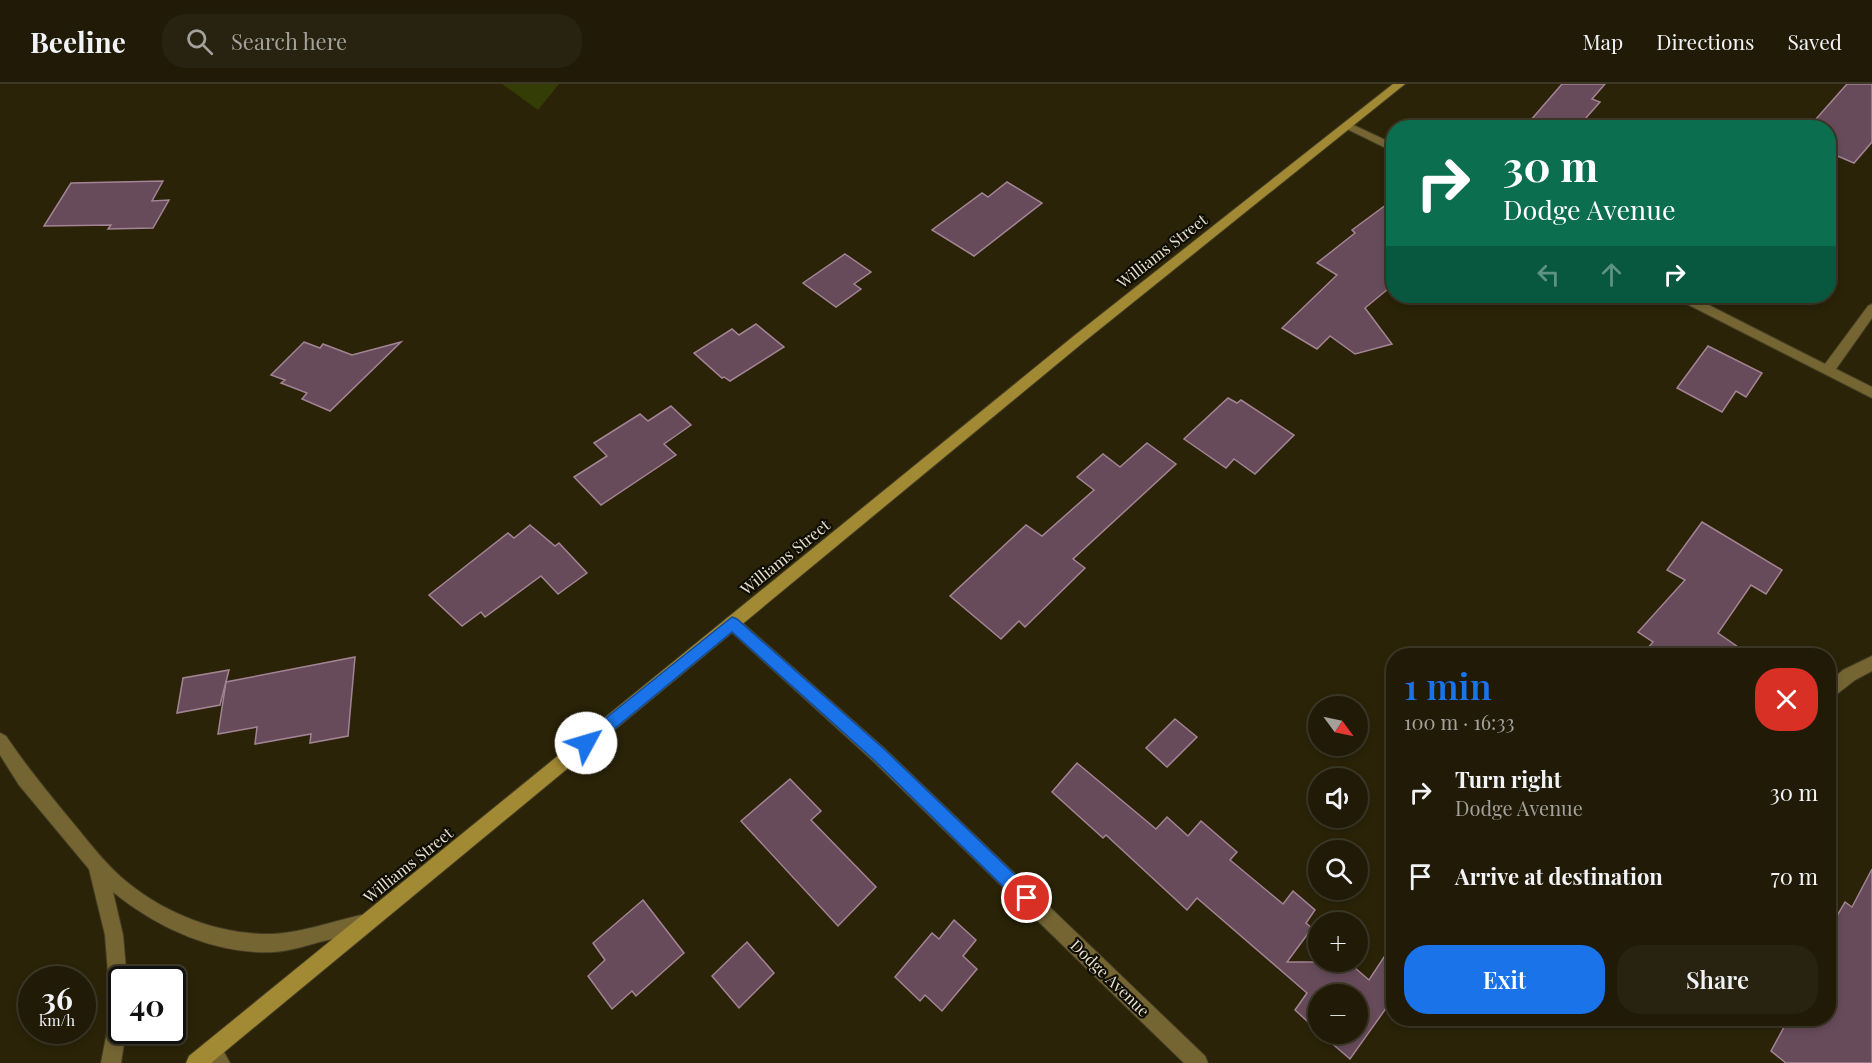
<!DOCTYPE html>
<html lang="en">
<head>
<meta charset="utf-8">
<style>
	:root { --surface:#201a06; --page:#282310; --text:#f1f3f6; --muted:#a2a19b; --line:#3d3828; --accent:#1a73e8 }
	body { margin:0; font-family:"Playfair Display",serif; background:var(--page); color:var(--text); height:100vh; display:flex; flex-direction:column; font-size:22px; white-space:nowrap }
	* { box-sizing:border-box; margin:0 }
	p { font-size:20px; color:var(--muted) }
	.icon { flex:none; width:33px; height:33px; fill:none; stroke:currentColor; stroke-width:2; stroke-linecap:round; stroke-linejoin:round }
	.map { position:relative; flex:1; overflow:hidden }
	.side { position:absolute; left:1386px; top:564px; width:450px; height:378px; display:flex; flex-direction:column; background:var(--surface); border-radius:24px; box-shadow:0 3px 9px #0003,0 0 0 2px var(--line) }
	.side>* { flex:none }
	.top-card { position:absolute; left:1386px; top:36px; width:450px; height:183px; border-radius:24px; box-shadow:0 3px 9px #0003,0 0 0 2px var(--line); background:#0b6e4f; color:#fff; overflow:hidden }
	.needle { width:39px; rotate:123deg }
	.controls { position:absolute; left:1308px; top:612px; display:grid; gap:12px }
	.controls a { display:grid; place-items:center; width:60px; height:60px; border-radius:50%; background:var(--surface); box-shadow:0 3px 9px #0003,0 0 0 2px var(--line); font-size:30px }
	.speed { position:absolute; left:18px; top:882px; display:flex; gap:12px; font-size:30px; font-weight:700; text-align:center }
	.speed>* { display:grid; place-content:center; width:78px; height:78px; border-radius:50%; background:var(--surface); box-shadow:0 3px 9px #0003,0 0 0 2px var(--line); line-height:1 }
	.speed small { font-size:15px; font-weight:400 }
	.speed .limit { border:3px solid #111; border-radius:9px; background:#fff; color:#111 }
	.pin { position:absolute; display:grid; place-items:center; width:51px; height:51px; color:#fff; margin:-26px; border:3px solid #fff; border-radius:50%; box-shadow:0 2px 6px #0007 }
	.me { position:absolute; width:66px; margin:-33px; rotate:51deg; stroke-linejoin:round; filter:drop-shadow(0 0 4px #0008) }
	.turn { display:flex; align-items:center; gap:21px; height:126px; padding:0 18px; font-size:27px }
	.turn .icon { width:78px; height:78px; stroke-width:2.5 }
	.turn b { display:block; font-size:42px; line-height:51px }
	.lanes { display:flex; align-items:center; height:57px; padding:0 18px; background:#0003; justify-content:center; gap:30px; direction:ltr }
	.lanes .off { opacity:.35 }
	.round { display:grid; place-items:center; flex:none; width:63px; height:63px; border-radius:24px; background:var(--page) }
	.head { display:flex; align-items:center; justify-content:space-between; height:102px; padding:0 18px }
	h1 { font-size:36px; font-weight:600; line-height:45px; color:var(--accent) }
	.cta { display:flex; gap:12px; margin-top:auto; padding:12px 18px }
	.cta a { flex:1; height:69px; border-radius:24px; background:var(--accent); color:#fff; font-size:24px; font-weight:600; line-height:69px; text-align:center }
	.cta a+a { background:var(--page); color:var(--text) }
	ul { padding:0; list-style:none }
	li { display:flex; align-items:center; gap:18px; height:84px; padding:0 18px }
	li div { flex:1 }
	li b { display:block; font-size:22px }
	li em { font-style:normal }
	header { display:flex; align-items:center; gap:36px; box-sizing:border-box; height:84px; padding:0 30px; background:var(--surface); border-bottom:2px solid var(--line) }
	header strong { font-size:28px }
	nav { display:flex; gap:33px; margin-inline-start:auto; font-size:21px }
	.search { width:420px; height:54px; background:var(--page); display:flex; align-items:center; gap:15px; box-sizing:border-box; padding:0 21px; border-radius:24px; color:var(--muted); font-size:22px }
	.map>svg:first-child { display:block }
	.green { fill:#333d05 }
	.building { fill:#674b5a; stroke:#a38494; stroke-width:1.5 }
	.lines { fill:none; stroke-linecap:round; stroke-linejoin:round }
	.street-casing { stroke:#443e24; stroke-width:2 }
	.secondary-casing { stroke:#443e24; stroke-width:2 }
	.street { fill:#746533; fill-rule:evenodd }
	.secondary { fill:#a28933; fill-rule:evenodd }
	.route { fill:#1a73e8; stroke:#114b97; stroke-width:1.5 }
	.labels { text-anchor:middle; stroke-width:4.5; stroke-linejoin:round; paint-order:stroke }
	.street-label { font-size:16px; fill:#e4e1d1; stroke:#100d03 }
</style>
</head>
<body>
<header>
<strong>Beeline</strong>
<div class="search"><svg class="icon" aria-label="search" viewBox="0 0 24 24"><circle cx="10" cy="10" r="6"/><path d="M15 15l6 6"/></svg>Search here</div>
<nav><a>Map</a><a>Directions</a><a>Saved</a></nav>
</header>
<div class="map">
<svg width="1872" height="979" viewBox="0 0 1872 979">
	<rect width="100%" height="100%" fill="#2a2308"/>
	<polygon class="green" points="502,0 559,0 538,26"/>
	<g class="building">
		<polygon points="1562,0 1605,0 1592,15 1600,18 1577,44 1524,44"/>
		<polygon points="1847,0 1872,0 1872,58 1854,79 1828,68 1828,44 1808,44"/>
		<polygon points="163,97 152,117 169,116 153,144 108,145 111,141 44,142 71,99"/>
		<polygon points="1007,98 1042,119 974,172 932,146 982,109 988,113"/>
		<polygon points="1394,115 1394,200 1365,224 1392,260 1355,270 1330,252 1317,265 1282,244 1337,191 1317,179 1355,149 1352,146"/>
		<polygon points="845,170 871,188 854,200 861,205 836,223 803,199"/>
		<polygon points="756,240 784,263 730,297 724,293 722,294 694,269 732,245 739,251"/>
		<polygon points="304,258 320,264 323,260 352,271 401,258 330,327 302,315 307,309 281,299 285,296 271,291"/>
		<polygon points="1708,262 1762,289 1746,313 1736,307 1722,328 1677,304"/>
		<polygon points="1228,314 1237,319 1241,316 1294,351 1255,390 1234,375 1226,384 1184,355"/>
		<polygon points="671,322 691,341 664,360 676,371 601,421 574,393 607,372 594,359 640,330 648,337"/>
		<polygon points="1147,359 1176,380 1073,475 1085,484 1025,543 1019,537 1001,555 950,512 1026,441 1042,452 1094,406 1077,393 1103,370 1120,383"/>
		<polygon points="1702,438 1782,486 1766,510 1751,501 1718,549 1751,572 1641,572 1653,558 1638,548 1685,496 1667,486"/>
		<polygon points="530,441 555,462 559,459 587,489 558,510 541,492 485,533 481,528 462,542 429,511 508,449 514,454"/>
		<polygon points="355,573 348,652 310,659 311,650 255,660 257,643 218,650 226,598"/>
		<polygon points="229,586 220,621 177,629 183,594"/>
		<polygon points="1175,635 1197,653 1167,683 1146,664"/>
		<polygon points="1077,679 1156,745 1167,733 1188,752 1201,737 1237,768 1230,776 1283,820 1293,807 1315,826 1306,839 1312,844 1287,878 1348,878 1369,896 1394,858 1394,913 1350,975 1321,950 1358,950 1358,910 1318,910 1318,947 1295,926 1307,909 1197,814 1187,826 1106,751 1103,754 1052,708"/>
		<polygon points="790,695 821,727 811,736 876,803 838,842 741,737"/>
		<polygon points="1872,785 1872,979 1786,979 1771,967 1789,934 1828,934 1828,847 1845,818 1852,823"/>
		<polygon points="643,816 684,869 636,912 632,907 612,925 588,892 605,876 593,859"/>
		<polygon points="954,836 976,856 963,872 977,885 942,927 925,911 920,917 895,893 932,849 939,855"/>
		<polygon points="747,858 774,889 739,924 712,892"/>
	</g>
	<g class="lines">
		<defs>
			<g id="street">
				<polygon points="1349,39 1394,60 1394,68 1345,44 1345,40"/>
				<polygon points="1675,212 1691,212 1825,280 1868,222 1872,220 1872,234 1836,285 1872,303 1872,314 1677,215"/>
				<polygon points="732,532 737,534 884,664 1205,972 1208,979 1184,979 872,676 727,544 724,539 727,534"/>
				<polygon points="1872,572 1872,587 1855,596 1828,617 1828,599 1843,586"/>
				<path d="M0,649L6,652C26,682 49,710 73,739C88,757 103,777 121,793C162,829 218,851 272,850C301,849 337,836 366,830L372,833L375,839L372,845C358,851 342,853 328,856C310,860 292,867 274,868C216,871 157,844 113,808L123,851L127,896H122V946H126L121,979H101L111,927L105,851L89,785L19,701L0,671Z"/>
				<polygon points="212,956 219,959 230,979 209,979 202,966 205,959"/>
			</g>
			<polygon id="secondary" points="1393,0 1405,0 1085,257 211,979 186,979 189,972 1075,251"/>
		</defs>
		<use href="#street" class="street-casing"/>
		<use href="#secondary" class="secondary-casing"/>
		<use href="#street" class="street"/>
		<use href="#secondary" class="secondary"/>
	</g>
	<polygon class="route" points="732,533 737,535 884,665 1033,808 1035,814 1033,820 1027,822 1021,820 873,675 732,548 591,664 586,666 581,664 578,659 581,654"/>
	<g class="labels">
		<g class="street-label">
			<text transform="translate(1162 167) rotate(-38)" y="6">Williams Street</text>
			<text transform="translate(785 473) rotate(-39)" y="6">Williams Street</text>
			<text transform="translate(408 781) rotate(-39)" y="6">Williams Street</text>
			<text transform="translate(1110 894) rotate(44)" y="6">Dodge Avenue</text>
		</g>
	</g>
</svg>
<div class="controls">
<a><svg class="needle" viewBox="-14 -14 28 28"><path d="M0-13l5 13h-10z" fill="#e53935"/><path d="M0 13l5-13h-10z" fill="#a2a19b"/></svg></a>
<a><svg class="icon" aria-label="sound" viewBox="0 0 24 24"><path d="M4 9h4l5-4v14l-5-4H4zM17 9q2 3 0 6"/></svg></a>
<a><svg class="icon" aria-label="search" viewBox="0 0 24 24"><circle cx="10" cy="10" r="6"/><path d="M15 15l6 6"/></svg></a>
<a>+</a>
<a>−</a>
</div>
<div class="speed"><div>36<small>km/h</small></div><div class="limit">40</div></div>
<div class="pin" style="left:1027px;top:814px;background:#d93025"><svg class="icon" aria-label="arrive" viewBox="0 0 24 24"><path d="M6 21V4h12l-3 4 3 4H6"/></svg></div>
<svg class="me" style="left:586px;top:659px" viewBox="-20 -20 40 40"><circle r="19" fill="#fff"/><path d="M0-13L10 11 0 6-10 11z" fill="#1a73e8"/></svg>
<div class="top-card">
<div class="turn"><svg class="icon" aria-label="right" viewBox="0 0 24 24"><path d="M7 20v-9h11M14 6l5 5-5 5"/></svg><div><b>30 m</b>Dodge Avenue</div></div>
<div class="lanes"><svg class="icon off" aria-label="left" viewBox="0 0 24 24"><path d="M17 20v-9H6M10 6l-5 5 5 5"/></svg><svg class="icon off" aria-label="ahead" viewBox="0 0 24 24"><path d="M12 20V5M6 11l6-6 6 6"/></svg><svg class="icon" aria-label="right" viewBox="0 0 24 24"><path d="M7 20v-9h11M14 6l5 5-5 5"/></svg></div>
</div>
<section class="side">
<div class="head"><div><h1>1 min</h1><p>100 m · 16:33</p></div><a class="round" style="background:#d93025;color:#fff"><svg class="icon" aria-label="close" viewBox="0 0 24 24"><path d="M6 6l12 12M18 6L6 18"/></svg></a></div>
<ul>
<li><svg class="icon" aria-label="right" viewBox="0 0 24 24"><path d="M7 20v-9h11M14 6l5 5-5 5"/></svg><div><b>Turn right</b><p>Dodge Avenue</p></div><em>30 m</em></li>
<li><svg class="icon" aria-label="arrive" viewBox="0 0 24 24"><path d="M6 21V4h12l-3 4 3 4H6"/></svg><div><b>Arrive at destination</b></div><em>70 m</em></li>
</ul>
<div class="cta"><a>Exit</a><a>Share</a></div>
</section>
</div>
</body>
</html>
